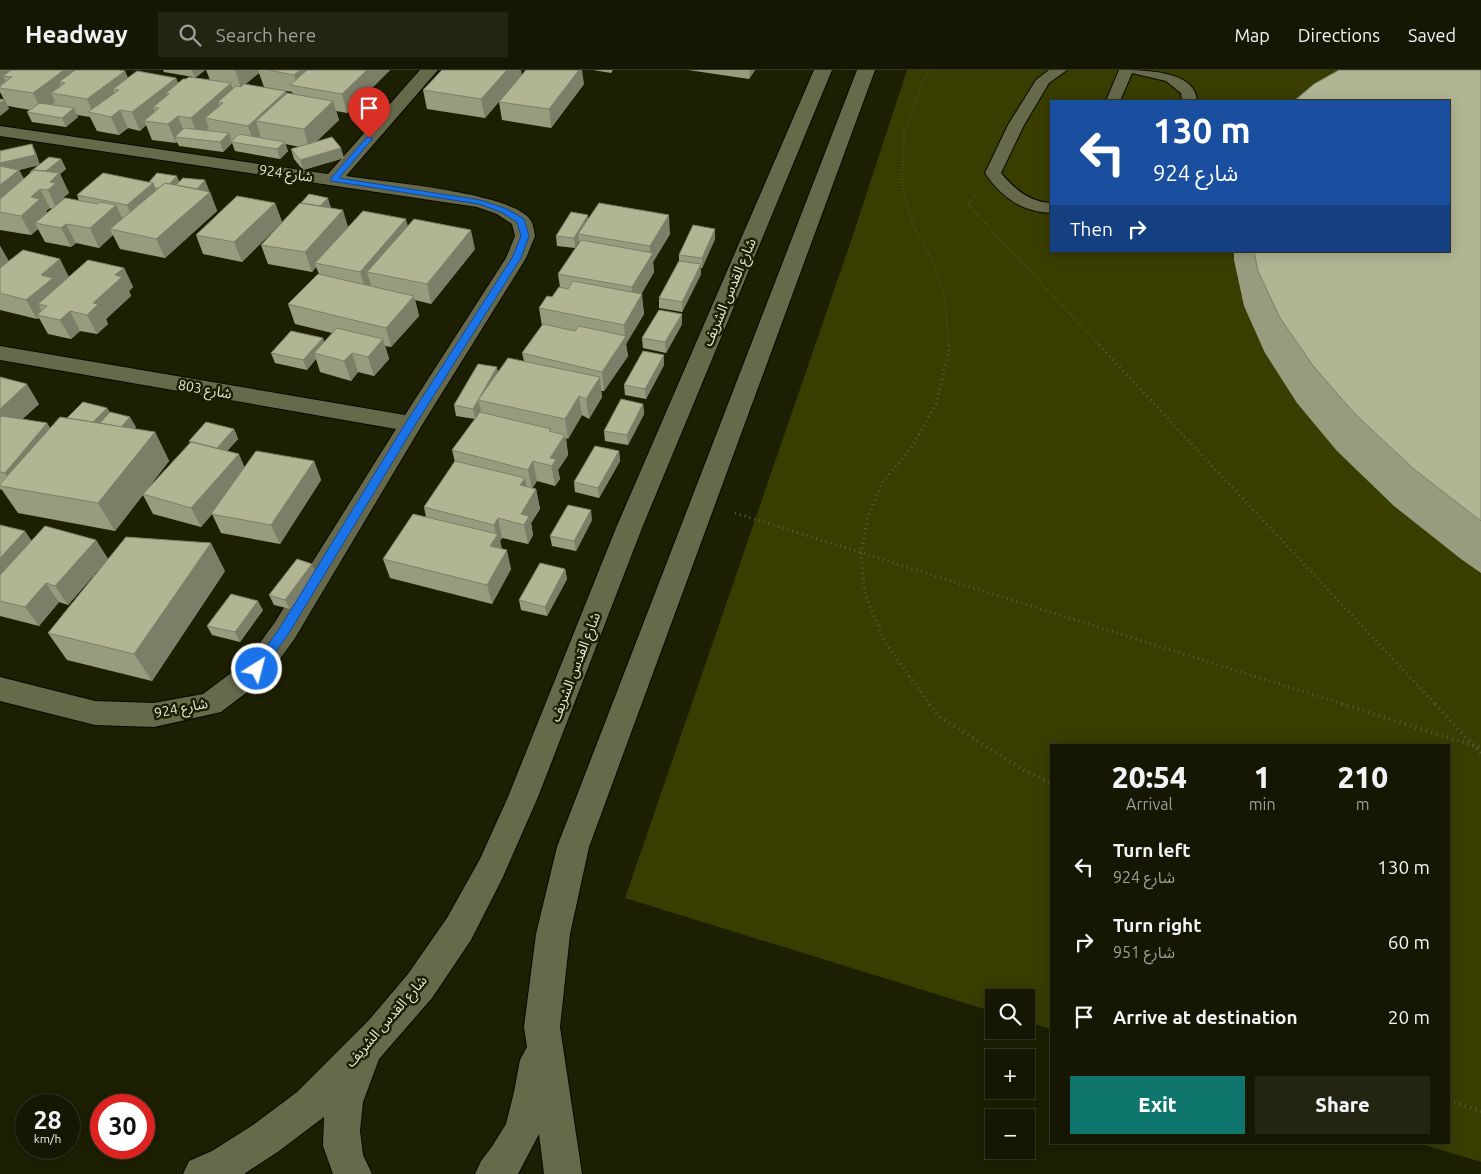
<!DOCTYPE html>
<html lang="en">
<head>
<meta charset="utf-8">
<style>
	:root { --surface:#161702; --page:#232411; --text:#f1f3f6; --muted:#9e9f99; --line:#353624; --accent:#0f766e }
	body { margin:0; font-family:Ubuntu,"Noto Sans Arabic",sans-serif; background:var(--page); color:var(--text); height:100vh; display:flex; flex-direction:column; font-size:19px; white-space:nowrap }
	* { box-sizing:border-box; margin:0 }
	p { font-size:16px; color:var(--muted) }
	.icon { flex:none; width:28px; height:28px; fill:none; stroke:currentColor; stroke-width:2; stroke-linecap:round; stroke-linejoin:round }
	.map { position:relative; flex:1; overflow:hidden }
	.side { position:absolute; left:1050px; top:674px; width:400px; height:400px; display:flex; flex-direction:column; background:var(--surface); border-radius:0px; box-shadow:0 2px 12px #0003,0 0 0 1px var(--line) }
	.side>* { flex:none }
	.hud { position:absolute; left:1050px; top:30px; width:400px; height:152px; border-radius:0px; box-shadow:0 2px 12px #0003,0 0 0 1px var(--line); background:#1a4fa0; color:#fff; overflow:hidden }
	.tools { position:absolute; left:985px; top:919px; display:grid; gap:10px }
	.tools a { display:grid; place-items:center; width:50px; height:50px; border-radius:0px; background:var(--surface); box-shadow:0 2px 12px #0003,0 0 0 1px var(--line); font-size:25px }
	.speed { position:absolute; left:15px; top:1024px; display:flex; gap:10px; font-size:25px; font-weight:700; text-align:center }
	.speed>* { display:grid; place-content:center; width:65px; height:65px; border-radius:50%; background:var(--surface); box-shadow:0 2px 12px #0003,0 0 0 1px var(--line); line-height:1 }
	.speed small { font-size:12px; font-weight:400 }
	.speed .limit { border:8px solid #d22; background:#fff; color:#111 }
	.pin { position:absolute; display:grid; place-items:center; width:42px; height:42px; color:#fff; margin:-51px -21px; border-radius:50% 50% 50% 0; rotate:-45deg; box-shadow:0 0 5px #0007 }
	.pin .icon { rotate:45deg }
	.me { position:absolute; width:55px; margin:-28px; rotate:36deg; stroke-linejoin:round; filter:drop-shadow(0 0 4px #0008) }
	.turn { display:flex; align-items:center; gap:18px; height:105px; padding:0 20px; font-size:22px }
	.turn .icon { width:65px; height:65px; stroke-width:2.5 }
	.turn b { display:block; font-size:35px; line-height:42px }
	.then { display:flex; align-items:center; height:48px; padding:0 20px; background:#0003; gap:10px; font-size:19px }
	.eta { display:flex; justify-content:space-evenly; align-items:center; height:85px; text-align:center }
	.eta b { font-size:30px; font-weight:800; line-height:35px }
	.primary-button { display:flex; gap:10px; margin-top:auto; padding:10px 20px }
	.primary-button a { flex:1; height:58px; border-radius:0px; background:var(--accent); color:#fff; font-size:20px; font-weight:800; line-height:58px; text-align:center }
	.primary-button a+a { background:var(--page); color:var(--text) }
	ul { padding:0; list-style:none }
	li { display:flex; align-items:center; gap:15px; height:75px; padding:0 20px }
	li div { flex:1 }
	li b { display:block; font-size:19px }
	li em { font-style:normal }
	header { display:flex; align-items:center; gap:30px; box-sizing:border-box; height:70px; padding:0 25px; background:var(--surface); border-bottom:1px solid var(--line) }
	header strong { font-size:24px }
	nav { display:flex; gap:28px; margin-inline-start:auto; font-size:18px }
	.search { width:350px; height:45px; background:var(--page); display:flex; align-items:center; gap:12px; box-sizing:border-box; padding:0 18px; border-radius:0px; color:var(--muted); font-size:19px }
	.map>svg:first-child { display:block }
	.green { fill:#393d00; fill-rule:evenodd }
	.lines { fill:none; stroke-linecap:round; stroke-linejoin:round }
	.lane-casing { stroke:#080900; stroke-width:2 }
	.street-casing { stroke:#080900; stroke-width:2 }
	.secondary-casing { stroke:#080900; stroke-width:2 }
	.path-far2 { stroke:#5a5c44; stroke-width:2.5; stroke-dasharray:0.5 2.5; stroke-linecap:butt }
	.path-far1 { stroke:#5a5c44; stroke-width:3; stroke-dasharray:1 4; stroke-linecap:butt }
	.path { stroke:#5a5c44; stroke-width:4; stroke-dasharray:1 4.5; stroke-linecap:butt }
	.lane { fill:#666a4b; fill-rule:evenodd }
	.street { fill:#666a4b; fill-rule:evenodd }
	.secondary { fill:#666a4b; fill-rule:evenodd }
	.wall { fill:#989c7f; fill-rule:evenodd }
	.shaded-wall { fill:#7c7f68 }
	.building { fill:#b1b594; stroke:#7c7f68 }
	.route { fill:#1a73e8; stroke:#114b97 }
	.labels { text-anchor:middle; stroke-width:5; stroke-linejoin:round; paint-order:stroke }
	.street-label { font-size:14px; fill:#e6e8d7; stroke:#1d1f03 }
</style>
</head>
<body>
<header>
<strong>Headway</strong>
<div class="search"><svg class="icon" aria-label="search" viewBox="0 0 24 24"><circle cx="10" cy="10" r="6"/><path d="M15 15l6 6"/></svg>Search here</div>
<nav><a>Map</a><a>Directions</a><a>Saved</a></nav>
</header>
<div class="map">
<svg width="1481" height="1104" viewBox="0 0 1481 1104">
	<rect width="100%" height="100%" fill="#1d1f03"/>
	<path class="green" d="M907,0H1481V1092L1418,1073L1449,1072V675H1051V959L1026,952V928H994V942L625,828L853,165ZM1051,31H1449V181H1051Z"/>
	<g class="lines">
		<defs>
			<g id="lane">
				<path d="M1049,0H1067L1049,13L1024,55L1001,103C1014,119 1030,132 1051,133V143C1022,142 1001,127 985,103L1008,55L1036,10Z"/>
				<path d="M1119,0C1142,0 1196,0 1197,31H1182L1181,23L1166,11L1132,3L1120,31H1106Z"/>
			</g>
			<path id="street" d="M420,0H438L346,106C384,112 506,122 529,148C533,152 534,160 535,166L526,188L422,355L295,568L267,607L221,642L154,657L95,655L0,631V607L95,631L154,633L203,624L247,591L275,552L396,359L0,290V276L405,345L506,188L515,166L512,154L497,144L477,137L0,66V56L328,104Z"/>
			<g id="secondary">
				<polygon points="814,0 832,0 642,458 538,727 502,809 471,870 432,928 379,989 363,1032 360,1061 363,1085 372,1104 333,1104 323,1076 324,1047 279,1081 244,1104 183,1104 189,1091 212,1081 253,1055 297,1022 369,950 408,904 447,848 480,789 508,727 616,458"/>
				<polygon points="857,0 875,0 589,777 570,864 560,957 582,1104 544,1104 539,1064 518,1104 475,1104 481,1091 491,1078 506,1054 514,1022 520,990 527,977 524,957 536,864 557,777"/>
			</g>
		</defs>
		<use href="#lane" class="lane-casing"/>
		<use href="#street" class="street-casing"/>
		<use href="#secondary" class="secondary-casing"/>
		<g class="path-far2">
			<polyline points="928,0 904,62 902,117 913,155 934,195 945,227 949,276"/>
			<polyline points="975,126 968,135 1100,276"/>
		</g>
		<g class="path-far1">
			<polyline points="1099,275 1436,635"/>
			<polyline points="735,443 1346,635"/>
			<polyline points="930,635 885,572 865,524 861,483 868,447 882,413 912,377 936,334 949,281 949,275"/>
		</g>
		<g class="path">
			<polyline points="930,634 938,646 1025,701 1051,713"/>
			<polyline points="1342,634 1481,678"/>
			<polyline points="1435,634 1481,683"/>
			<polyline points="1449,1031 1481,1041"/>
		</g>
		<use href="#lane" class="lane"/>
		<use href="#street" class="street"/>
		<use href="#secondary" class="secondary"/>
	</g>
	<g class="wall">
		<path d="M0,0L125,1L128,8H176L178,13L186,9L193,7L164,2L163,0H205L195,8L210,10L206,0H390L347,43L336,41L339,50L316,72L344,88L303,100L294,89L291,79L300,77L285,74L288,81L280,89L235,81L232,73L223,82L179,76L177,72L176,73L152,70L146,55L140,61L128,58L119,65L97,61L90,47L77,45L78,47L66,57L32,52L27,42L30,40L8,36L9,39L0,22ZM259,3L264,17L292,22L293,24L245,14Z"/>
		<polygon points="593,0 613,0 611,3"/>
		<polygon points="688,0 755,0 749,9"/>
		<polygon points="1481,0 1481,503 1461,489 1394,436 1337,381 1297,333 1265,283 1244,236 1234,190 1234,181 1449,181"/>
		<polygon points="522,5 584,14 551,58 502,50 499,32 514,14 485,48 427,39 423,20"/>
		<path d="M32,74L36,83L39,94L61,89L66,99L60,104L69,123L64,127V128L79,131L77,125L149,112H179L209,120L208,121L210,122L217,141L165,188L120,179L113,165L99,178L76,173L71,177L45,172L38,159L31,165L0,160V81ZM39,95L30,102V103L24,109L19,100ZM50,138L52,139L47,143L46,141Z"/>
		<polygon points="275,133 282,152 242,192 203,184 196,165"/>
		<polygon points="331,138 348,157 408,156 475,179 431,234 415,230 419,246 391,277 385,276 389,289 374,306 358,302 351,311 320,302 316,289 307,300 275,293 271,283 323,268 324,272 332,263 295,254 288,234 319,204 316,197 312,202 268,194 261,175"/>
		<polygon points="589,149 670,164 653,192 654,202 641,224 644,244 626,274 628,286 604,321 601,321 602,327 589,349 582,345 568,369 566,368 568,385 558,400 560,409 555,416 537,411 532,418 536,419 540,439 531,453 533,465 528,474 502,468 500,471 502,479 511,499 492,534 390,508 383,489 426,447 424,437 455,392 452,380 475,349 456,346 454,335 498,302 524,291 522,283 542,256 539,238 552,227 560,217 558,204 579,173 579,171 575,178 557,176 556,166"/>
		<polygon points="715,169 702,198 701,198 701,204 682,242 659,238 659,228 679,191 679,185"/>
		<polygon points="0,176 8,191 69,206 124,198 133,217 129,221 131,226 106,249 108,254 97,264 80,261 71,269 48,264 39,248 37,249 0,240"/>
		<polygon points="682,244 682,254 666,283 643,278 642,268"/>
		<polygon points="664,295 646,329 625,325 624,315"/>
		<polygon points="0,307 39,334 22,349 47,353 50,358 67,348 107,338 110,343 136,357 134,359 155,362 169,391 145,422 190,373 189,371 234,359 238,369 227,381 245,398 314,391 321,410 280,474 221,463 212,444 201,457 153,444 143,425 115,461 18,443 2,420 0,419"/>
		<polygon points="643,334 644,344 628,375 605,371 604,361"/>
		<polygon points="619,381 620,391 599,428 575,422 574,412"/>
		<polygon points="592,450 576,481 552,476 550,466"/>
		<polygon points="0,455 32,471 96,470 108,489 225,501 152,611 67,590 48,563 105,492 68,535 59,532 39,556 0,546"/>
		<polygon points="565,499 567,509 547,546 521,540 519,530"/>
		<polygon points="316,503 290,539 274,535 269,525"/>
		<polygon points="263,540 240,572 212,565 207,556"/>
	</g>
	<g class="shaded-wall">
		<polygon points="0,0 19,0 12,7 3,6 8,15 0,18"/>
		<polygon points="64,0 73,0 79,13 59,12 65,24 51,23 55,32 42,42 33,23"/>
		<polygon points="192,0 205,0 195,8"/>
		<polygon points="235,0 258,0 259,3 241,18"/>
		<polygon points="300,0 328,0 297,17 294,5"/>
		<polygon points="367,0 390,0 347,43 342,24"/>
		<polygon points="507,0 521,0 522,5 485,48 481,29"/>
		<polygon points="579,0 582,0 584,14 551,58 549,39"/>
		<polygon points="750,0 755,0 749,9"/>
		<polygon points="125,1 132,20 113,19 118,31 93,43 87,29"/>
		<polygon points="176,8 183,27 166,23 171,36 159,38 153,37 157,47 144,51 146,55 140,61 132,42"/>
		<polygon points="231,13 237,32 223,33 218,32 222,45 205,48 209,58 198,67 191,48"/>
		<polygon points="286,21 292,40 256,51 261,68 254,74 248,56"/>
		<polygon points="5,30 9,39 0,46 0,33"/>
		<polygon points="333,31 339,50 309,78 304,59"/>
		<polygon points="74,38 78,47 66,57 62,48"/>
		<polygon points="120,40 128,58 119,65 111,47"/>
		<polygon points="178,46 185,65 175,67 177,72 176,73 168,54"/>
		<polygon points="229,63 232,73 223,82 220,72"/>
		<polygon points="285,72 288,81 280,89 277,79"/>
		<polygon points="32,74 36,83 40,95 0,104 0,93"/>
		<polygon points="341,78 344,88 303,100 300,90"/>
		<polygon points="61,89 66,99 60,104 69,123 64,127 66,132 57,140 48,120 42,104"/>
		<polygon points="19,100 29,119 0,142 0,115"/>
		<polygon points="177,106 181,116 164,119"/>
		<polygon points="205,110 209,120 199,131 195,121"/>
		<polygon points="153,113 161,132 136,154 127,135"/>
		<polygon points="40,119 50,138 46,141 50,148 35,153 38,159 31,165 21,146 31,127"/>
		<polygon points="210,122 217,141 165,188 156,169"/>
		<polygon points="328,128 331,138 316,140"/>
		<polygon points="275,133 282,152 242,192 234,172"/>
		<polygon points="116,135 125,154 110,159 113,165 99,178 90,158"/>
		<polygon points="343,140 349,160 315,193 316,197 312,202 305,182"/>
		<polygon points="588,145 589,155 578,164 579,171 575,178 574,168"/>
		<polygon points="669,145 670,164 653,192 654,202 634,237 632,217 650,187 650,176"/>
		<polygon points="406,149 411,168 367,202 371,215 366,221 360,202"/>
		<polygon points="66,154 76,173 71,177 61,158"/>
		<polygon points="715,159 715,169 702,198 702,188"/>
		<polygon points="471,160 475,179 431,234 427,214"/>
		<polygon points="0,176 9,191 0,199"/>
		<polygon points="60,189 70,209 47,236 38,234 43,244 37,245 39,248 37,249 26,230 41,205"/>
		<polygon points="701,194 701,204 682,242 682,232"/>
		<polygon points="124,198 133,217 129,221 131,226 106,249 108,254 97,264 87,245 93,233 115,205"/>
		<polygon points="642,224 644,244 626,274 628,286 604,321 602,302 625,267 624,255"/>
		<polygon points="414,226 419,246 391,277 386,258"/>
		<polygon points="70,241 80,261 71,269 60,250"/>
		<polygon points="682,244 682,254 666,283 665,272"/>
		<polygon points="323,268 326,278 314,283 316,289 307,300 303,290"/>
		<polygon points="383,269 389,289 374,306 368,287"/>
		<polygon points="352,283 358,302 351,311 344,291"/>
		<polygon points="664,285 664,295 646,329 645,319"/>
		<polygon points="497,297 499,307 478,330 481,340 475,349 473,339"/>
		<polygon points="600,307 602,327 589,349 586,329"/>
		<polygon points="27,314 39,334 0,370 0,339"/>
		<polygon points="579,326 582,345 568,369 565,349"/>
		<polygon points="643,334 644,344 628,375 627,365"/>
		<polygon points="107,338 113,348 85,360"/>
		<polygon points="130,347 136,357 121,373 115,363"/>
		<polygon points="47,353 59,372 15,418 5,403"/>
		<polygon points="234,359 238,369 221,388 217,378"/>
		<polygon points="155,362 169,391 115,461 98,433"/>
		<polygon points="565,365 568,385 558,400 560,409 555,416 550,388"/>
		<polygon points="619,381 620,391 599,428 598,418"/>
		<polygon points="239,384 247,403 201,457 191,438"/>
		<polygon points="314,391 321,410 280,474 271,455"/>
		<polygon points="533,391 537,411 532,419 528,400"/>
		<polygon points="525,408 529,427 520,415"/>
		<polygon points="536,419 540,439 531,453 533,465 528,474 524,455 521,444"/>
		<polygon points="591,440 592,450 576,481 574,471"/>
		<polygon points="498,448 502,468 500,471 503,483 490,476 496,467 494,455"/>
		<polygon points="25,461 38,480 0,522 0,488"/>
		<polygon points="96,470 108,489 68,535 55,516"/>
		<polygon points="211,473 225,501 152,611 134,584"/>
		<polygon points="507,480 511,499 492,534 487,515"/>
		<polygon points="312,494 316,503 290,539 285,530"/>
		<polygon points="565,499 567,509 547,546 545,537"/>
		<polygon points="46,513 59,532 39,556 25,537"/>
		<polygon points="258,531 263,540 240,572 235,562"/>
	</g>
	<g class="building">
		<polygon points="11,0 64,0 33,23 0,18 0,16 12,7 3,6"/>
		<polygon points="75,0 119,0 125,1 87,29 51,23 65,13 59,12"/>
		<polygon points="268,0 300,0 294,5"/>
		<polygon points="307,0 367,0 342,24 290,15"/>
		<polygon points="442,0 507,0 481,29 423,20"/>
		<polygon points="526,0 579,0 549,39 499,32"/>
		<polygon points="1339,0 1481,0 1481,451 1415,400 1356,345 1314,297 1280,248 1258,201 1254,181 1449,181 1449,31 1294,31 1314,14"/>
		<polygon points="137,1 176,8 132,42 120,40 111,47 88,42 119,20 113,19"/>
		<polygon points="189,7 231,13 191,48 178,46 168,54 144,51 159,38 153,37 169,24 166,23 183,9 186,9"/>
		<polygon points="244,14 286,21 248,56 205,48 223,33 218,32 236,16 241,17"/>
		<polygon points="287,23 333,31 304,59 256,51"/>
		<polygon points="0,29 5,30 0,33"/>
		<polygon points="40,33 74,38 62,48 27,42"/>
		<polygon points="184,58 229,63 220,72 175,67"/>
		<polygon points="239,64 285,72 277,79 231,72"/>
		<polygon points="332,67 341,78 300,90 291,79"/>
		<polygon points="32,74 35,85 0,93 0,81"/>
		<polygon points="49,87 61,89 46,101 34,100 31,102 30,102"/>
		<polygon points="0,96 19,100 0,115"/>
		<polygon points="34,100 59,103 50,112 56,113 48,120 40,119 31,127 40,129 21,146 0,142 0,129"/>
		<polygon points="103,103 153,113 127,135 77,125"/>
		<polygon points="157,103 177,106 169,114 165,113 159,118 155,118 153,113 149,112"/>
		<polygon points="183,108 205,110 197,119 176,115"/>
		<polygon points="165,113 210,122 156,169 110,159"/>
		<polygon points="309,124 328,128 320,136 301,133"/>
		<polygon points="237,126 275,133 234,172 196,165"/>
		<polygon points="65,128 98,134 100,132 116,135 90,158 66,154 61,158 35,153"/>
		<polygon points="300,133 343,140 305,182 261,175"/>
		<polygon points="599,133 669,145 650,176 578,164"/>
		<polygon points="363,141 406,149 360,202 315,193"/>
		<polygon points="571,142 588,145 574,168 556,166"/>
		<polygon points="414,149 471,160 427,214 367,202"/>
		<polygon points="693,155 715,159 702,188 679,185"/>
		<polygon points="581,170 653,183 632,217 558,204"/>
		<polygon points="23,180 60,189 41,205 53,208 26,230 0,223 0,198"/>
		<polygon points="88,190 124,198 115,205 122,207 93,233 98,234 87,245 70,241 60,250 37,245 47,236 38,234"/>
		<polygon points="679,191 701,194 682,232 659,228"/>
		<polygon points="318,204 414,226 386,258 288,234"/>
		<polygon points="573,211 642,224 624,255 539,238 547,226 552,227 559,217 568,219"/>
		<polygon points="659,240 682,244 665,272 642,268"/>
		<polygon points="543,254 575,261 579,256 626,266 602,302 522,283"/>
		<polygon points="337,258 383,269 368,287 352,283 344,291 314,283"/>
		<polygon points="291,261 323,268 303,290 271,283"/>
		<polygon points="643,281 664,285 645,319 624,315"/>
		<polygon points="508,288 600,307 586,329 579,326 565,349 478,330"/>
		<polygon points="478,294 497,297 473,339 454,335"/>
		<polygon points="0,307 27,314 0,339"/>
		<polygon points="621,329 643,334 627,365 604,361"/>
		<polygon points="83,332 107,338 93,352 67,348"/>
		<polygon points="110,342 130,347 121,357 100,353"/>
		<polygon points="480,342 551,359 549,361 565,365 550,388 556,389 552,396 533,391 528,400 452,380"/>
		<polygon points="2,346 47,353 5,403 0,402 0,348"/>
		<polygon points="60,347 155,362 98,433 0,416 0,414"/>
		<polygon points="206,352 234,359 217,378 189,371"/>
		<polygon points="191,372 239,384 191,438 143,424"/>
		<polygon points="595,376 619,381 598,418 574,412"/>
		<polygon points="256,381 314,391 271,455 211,444"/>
		<polygon points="455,391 525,408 520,415 536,419 521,444 529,446 524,455 498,448 494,455 424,437"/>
		<polygon points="568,435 591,440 574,471 550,466"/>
		<polygon points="413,444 498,464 490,476 507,480 487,515 383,489"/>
		<polygon points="0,455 25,461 0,488"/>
		<polygon points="45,456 96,470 55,516 46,513 25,537 0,531 0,505"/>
		<polygon points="126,467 211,473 134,584 48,563"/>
		<polygon points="297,489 312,494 285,530 269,525"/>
		<polygon points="540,493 565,499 545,537 519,530"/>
		<polygon points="231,524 258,531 235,562 207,556"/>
	</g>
	<polygon class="route" points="367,67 373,68 339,108 480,130 507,139 524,149 529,166 521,188 415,355 289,563 261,602 253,602 251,599 253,596 281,556 407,351 512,188 521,166 517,152 501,142 479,134 331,111 331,108"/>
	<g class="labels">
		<g class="street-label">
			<text transform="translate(286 103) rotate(8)" y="5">شارع 924</text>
			<text transform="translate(729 222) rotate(-67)" y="5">شارع القدس الشريف</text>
			<text transform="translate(205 319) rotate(10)" y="5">شارع 803</text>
			<text transform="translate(575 597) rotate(-69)" y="5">شارع القدس الشريف</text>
			<text transform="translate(181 638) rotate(-11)" y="5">شارع 924</text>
			<text transform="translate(386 951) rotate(-49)" y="5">شارع القدس الشريف</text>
		</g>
	</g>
</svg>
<div class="tools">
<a><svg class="icon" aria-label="search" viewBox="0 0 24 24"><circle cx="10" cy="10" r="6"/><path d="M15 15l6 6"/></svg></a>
<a>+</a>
<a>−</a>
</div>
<div class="speed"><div>28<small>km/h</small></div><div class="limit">30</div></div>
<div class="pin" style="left:369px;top:68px;background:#d93025"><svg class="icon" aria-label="arrive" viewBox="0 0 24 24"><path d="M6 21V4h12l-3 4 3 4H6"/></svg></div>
<svg class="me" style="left:257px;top:599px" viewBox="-20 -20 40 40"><circle r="17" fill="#1a73e8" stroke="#fff" stroke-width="3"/><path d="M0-11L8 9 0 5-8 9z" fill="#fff"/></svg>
<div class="hud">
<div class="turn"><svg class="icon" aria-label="left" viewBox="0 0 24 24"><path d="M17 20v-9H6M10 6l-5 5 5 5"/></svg><div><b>130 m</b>شارع 924</div></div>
<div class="then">Then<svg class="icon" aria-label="right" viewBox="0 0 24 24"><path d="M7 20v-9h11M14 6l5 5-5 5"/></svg></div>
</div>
<section class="side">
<div class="eta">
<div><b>20:54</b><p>Arrival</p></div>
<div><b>1</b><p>min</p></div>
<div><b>210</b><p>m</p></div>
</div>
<ul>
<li><svg class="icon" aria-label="left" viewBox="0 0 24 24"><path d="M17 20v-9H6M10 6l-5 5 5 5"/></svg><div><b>Turn left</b><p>شارع 924</p></div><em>130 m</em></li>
<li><svg class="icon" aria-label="right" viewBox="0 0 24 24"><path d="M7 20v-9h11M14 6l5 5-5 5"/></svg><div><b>Turn right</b><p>شارع 951</p></div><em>60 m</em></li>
<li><svg class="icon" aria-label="arrive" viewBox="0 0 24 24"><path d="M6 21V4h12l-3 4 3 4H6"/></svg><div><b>Arrive at destination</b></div><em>20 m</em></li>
</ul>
<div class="primary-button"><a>Exit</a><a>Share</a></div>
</section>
</div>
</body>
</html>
